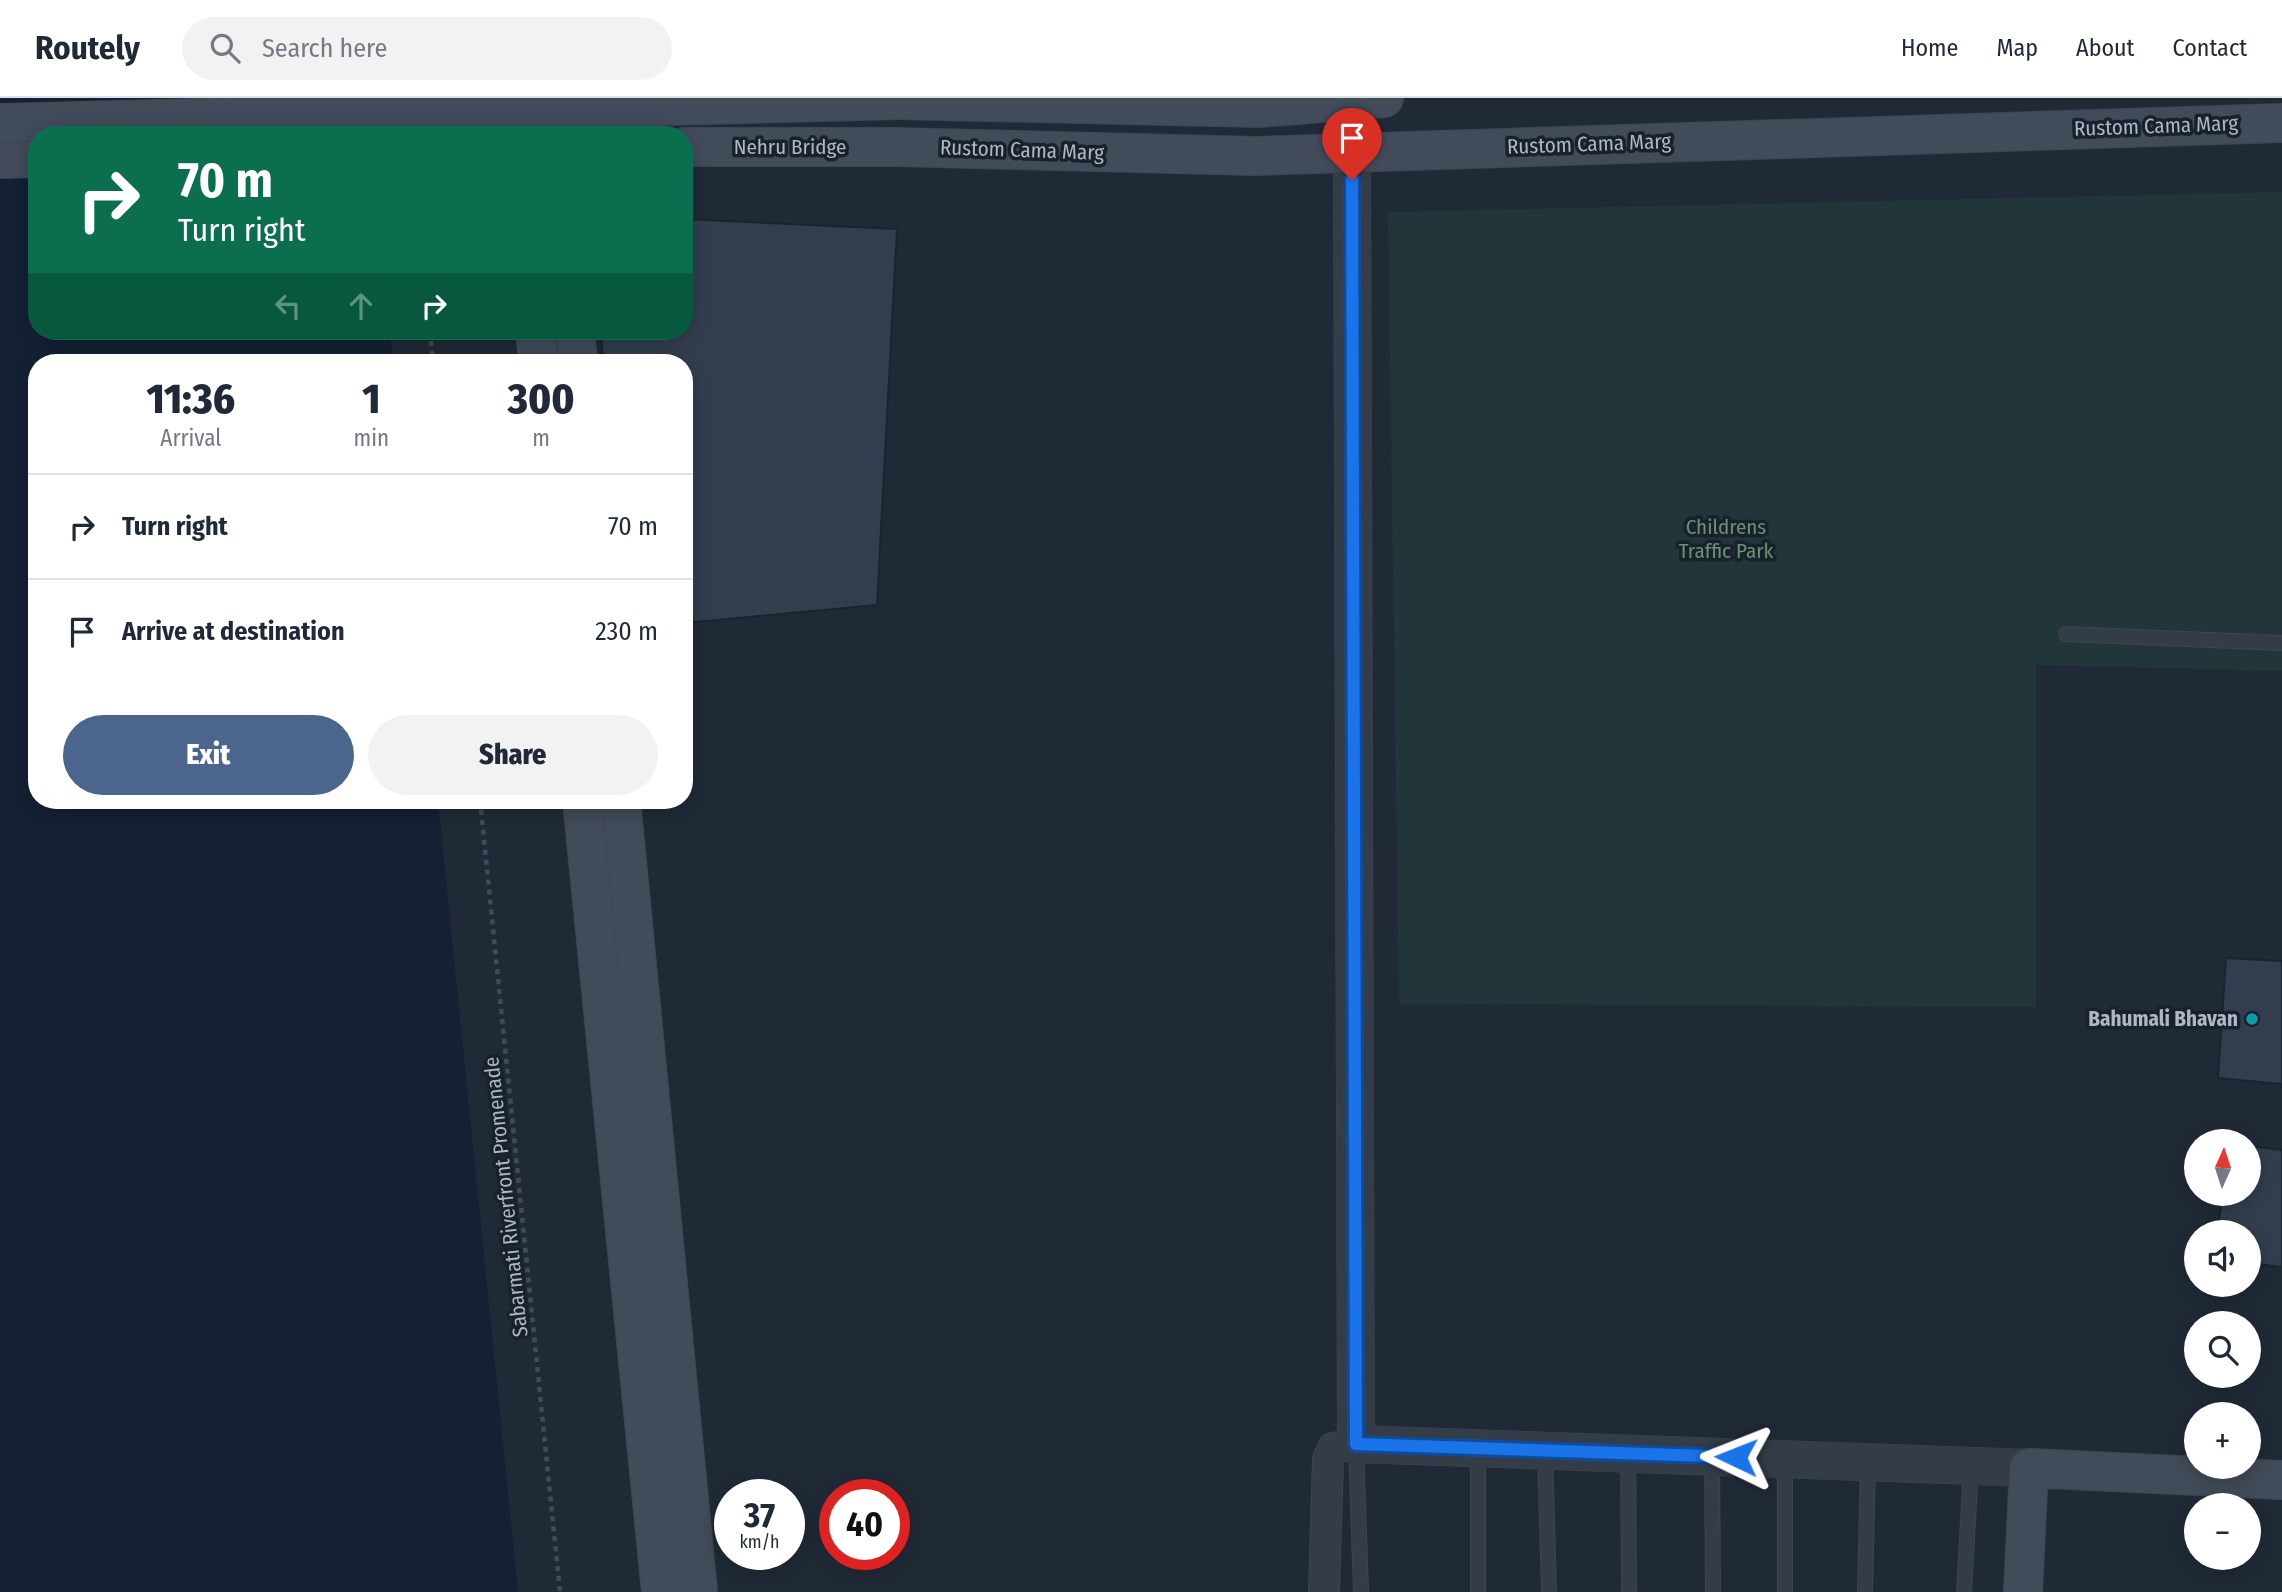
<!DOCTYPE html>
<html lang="en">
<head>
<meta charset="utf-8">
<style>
	:root { --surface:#fff; --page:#f2f2f3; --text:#1f2937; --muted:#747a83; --line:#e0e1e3; --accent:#4c658d }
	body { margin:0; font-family:"Fira Sans Condensed",sans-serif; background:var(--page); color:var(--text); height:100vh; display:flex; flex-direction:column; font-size:26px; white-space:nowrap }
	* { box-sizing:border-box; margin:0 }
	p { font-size:23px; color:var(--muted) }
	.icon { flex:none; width:38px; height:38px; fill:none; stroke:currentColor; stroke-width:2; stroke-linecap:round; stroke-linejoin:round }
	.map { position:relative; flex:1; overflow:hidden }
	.sheet { position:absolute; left:28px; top:256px; width:665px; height:455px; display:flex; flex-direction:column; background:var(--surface); border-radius:28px; box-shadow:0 4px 18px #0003 }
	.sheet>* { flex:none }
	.guide { position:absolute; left:28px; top:28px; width:665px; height:214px; border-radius:28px; box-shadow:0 4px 18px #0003; background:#0b6e4f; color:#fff; overflow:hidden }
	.needle { width:46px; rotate:3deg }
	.fabs { position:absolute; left:2184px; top:1031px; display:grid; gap:14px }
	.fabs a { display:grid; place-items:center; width:77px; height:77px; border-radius:50%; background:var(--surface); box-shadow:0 4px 18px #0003; font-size:35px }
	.speed { position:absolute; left:714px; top:1381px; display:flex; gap:14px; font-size:35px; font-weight:700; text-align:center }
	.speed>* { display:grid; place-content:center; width:91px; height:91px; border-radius:50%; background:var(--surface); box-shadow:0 4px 18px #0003; line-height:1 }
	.speed small { font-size:18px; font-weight:400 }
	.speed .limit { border:10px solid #d22; background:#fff; color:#111 }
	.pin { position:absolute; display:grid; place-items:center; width:60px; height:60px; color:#fff; margin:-72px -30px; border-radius:50% 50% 50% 0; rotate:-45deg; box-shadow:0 0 7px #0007 }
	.pin .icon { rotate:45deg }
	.me { position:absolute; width:77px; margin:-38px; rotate:272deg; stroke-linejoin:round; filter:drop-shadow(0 0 5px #0008) }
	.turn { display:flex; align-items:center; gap:24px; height:147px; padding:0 35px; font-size:32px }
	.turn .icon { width:91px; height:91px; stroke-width:2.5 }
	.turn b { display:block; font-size:49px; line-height:60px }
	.lanes { display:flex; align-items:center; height:66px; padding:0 35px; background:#0003; justify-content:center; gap:35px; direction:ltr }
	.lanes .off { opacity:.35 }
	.eta { display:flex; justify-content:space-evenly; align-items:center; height:119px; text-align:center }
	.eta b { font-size:42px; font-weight:800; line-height:49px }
	.primary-button { display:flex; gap:14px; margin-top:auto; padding:14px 35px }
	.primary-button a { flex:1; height:80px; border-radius:42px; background:var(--accent); color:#fff; font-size:28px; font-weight:800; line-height:80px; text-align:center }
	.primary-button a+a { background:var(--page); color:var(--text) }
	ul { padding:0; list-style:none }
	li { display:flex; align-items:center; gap:21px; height:105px; padding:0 35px; border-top:2px solid var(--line) }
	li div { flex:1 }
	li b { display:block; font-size:26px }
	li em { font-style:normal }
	header { display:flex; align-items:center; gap:42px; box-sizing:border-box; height:98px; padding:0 35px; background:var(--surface); border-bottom:2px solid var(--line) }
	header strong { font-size:33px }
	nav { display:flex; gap:38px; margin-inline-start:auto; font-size:24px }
	.search { width:490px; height:63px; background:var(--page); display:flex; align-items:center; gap:18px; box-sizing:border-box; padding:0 24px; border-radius:38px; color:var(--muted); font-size:26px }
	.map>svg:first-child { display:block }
	.green { fill:#223538 }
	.water { fill:#142134 }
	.building { fill:#323e4e; stroke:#1b232e; stroke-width:2 }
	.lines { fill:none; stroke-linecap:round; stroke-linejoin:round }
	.service-casing { stroke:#3d4551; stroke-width:16 }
	.minor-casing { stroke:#3d4551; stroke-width:32 }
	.tertiary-casing { stroke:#3d4551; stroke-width:38 }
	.secondary-casing { stroke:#3d4551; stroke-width:40 }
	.path { stroke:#3b4f50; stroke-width:4.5; stroke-dasharray:5 5; stroke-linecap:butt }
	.service { stroke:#343c47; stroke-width:14 }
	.minor { stroke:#343c47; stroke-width:30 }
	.tertiary { stroke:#343c47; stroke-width:37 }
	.secondary { stroke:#424b5a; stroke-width:38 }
	.secondary-bridge-casing { stroke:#3d4551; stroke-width:40; stroke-linecap:butt }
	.secondary-bridge { stroke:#424b5a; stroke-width:38 }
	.route-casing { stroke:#114b97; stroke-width:18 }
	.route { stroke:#1a73e8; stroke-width:12 }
	.culture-dot { fill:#0f9aa8; stroke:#19212c; stroke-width:2.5 }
	.labels { text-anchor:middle; stroke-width:7; stroke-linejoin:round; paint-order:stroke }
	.street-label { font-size:21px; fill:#aeb7c4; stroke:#19212c }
	.park-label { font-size:21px; fill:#669471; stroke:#19212c }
	.poi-label { font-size:21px; font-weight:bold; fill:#aeb7c4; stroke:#19212c; text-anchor:end }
</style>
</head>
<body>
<header>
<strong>Routely</strong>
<div class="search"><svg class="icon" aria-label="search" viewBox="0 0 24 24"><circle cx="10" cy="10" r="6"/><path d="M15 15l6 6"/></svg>Search here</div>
<nav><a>Home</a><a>Map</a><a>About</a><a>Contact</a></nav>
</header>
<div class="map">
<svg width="2282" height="1494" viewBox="0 0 2282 1494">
	<rect width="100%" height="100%" fill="#202a37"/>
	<polygon class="green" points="2282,94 2282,573 2036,567 2036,909 1399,906 1388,114"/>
	<polygon class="water" points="0,0 366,0 370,37 37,37 37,233 390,233 393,264 37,264 37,702 438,702 518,1494 0,1494"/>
	<g class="building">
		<polygon points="684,121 897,131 877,507 684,525 684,264 603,264 601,233 684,233"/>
		<polygon points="2226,860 2282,863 2282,986 2218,980"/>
		<polygon points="2249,1048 2282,1052 2282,1169 2249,1165 2249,1134 2217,1134 2223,1096 2249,1096"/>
	</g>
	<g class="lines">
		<defs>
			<g id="service">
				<polyline points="2066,536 2282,545"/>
				<polyline points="1356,1346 1361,1494"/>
				<polyline points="1478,1352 1478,1494"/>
				<polyline points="1545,1353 1549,1494"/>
				<polyline points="1628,1355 1629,1494"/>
				<polyline points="1712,1359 1713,1494"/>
				<polyline points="1785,1494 1785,1362"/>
				<polyline points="1865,1494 1868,1366"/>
				<polyline points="1964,1494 1971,1370"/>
			</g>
			<polyline id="minor" points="1324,1494 1328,1361 1333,1350 1356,1346"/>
			<polyline id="tertiary" points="1352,54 1356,1346 2029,1370"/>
			<g id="secondary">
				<polyline points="554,0 557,37"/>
				<polyline points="900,2 1259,10 1384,0"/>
				<polyline points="684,49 896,49 1254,58 2282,25"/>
				<polyline points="0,61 37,60"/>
				<polyline points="535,233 538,264"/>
				<polyline points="575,233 578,264"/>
				<polyline points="582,702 661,1494"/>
				<polyline points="621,702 698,1494"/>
				<polyline points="2023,1494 2029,1370 2282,1382"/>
			</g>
		</defs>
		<use href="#service" class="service-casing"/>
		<use href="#minor" class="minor-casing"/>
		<use href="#tertiary" class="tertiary-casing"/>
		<use href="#secondary" class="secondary-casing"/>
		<g class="path">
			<polyline points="430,233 433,264"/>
			<polyline points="480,702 560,1494"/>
		</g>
		<use href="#service" class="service"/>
		<use href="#minor" class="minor"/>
		<use href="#tertiary" class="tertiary"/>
		<use href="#secondary" class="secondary"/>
		<defs>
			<polyline id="secondary-bridge" points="0,25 900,2"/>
		</defs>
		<use href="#secondary-bridge" class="secondary-bridge-casing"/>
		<use href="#secondary-bridge" class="secondary-bridge"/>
	</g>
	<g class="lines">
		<defs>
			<polyline id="route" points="1352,82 1356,1346 1736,1359"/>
		</defs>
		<use href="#route" class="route-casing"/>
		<use href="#route" class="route"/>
	</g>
	<circle class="culture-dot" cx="2252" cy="921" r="7"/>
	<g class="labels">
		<g class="street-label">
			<text transform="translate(2156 28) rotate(-2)" y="7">Rustom Cama Marg</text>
			<text transform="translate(1589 46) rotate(-2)" y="7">Rustom Cama Marg</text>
			<text x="790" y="56">Nehru Bridge</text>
			<text transform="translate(1022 52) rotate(2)" y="7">Rustom Cama Marg</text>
			<text transform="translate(506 1099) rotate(-96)" y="7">Sabarmati Riverfront Promenade</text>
		</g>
		<g class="park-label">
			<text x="1726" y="436">Childrens<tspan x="1726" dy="24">Traffic Park</tspan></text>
		</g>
		<g class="poi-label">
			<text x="2238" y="928">Bahumali Bhavan</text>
		</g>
	</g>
</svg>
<div class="fabs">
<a><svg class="needle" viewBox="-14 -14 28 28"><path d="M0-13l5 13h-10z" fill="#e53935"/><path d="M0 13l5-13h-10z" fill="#747a83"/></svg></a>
<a><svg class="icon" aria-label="sound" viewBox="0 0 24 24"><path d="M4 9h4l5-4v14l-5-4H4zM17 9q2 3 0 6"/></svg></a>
<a><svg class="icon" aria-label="search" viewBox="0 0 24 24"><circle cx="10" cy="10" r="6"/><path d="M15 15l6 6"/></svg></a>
<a>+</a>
<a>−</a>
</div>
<div class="speed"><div>37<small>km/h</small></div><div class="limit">40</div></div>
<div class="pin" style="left:1352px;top:82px;background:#d93025"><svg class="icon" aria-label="arrive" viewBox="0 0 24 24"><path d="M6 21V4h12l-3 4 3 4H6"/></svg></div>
<svg class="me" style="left:1736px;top:1359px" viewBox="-20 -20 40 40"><path d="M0-17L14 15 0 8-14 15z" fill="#1a73e8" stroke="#fff" stroke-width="4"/></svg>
<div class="guide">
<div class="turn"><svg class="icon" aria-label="right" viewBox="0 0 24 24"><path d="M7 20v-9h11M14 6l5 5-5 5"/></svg><div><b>70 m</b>Turn right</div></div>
<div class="lanes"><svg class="icon off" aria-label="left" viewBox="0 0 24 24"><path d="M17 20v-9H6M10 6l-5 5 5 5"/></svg><svg class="icon off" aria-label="ahead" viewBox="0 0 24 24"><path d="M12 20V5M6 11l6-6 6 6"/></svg><svg class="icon" aria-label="right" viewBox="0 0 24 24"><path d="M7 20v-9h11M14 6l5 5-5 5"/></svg></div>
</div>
<section class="sheet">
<div class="eta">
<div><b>11:36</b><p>Arrival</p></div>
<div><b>1</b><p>min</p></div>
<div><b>300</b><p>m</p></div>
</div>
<ul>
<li><svg class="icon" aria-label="right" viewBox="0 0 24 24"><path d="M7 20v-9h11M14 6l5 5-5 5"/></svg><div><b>Turn right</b></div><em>70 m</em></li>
<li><svg class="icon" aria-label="arrive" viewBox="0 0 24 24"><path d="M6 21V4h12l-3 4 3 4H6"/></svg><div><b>Arrive at destination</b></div><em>230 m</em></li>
</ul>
<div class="primary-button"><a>Exit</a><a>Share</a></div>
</section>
</div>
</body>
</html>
